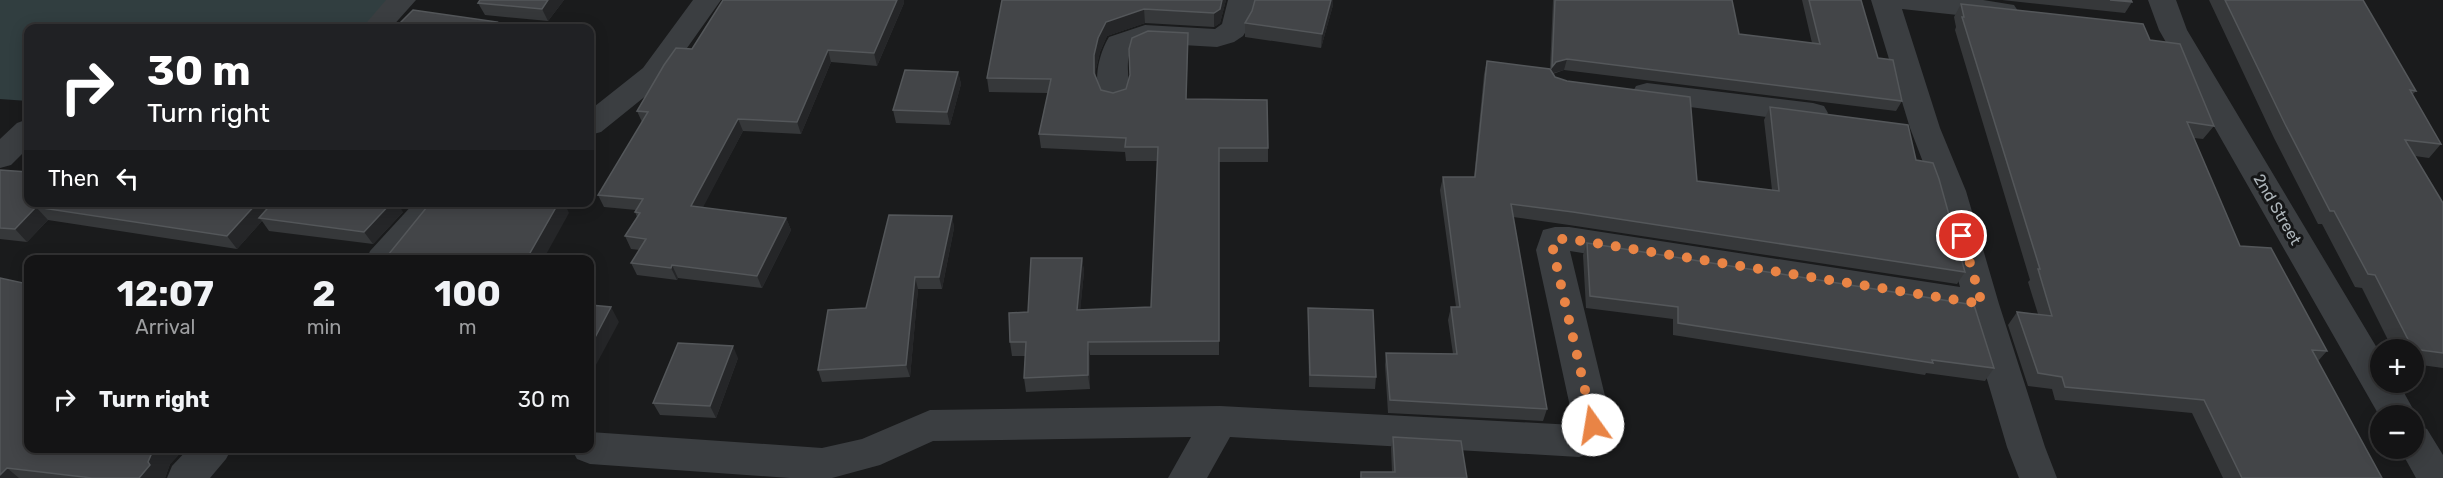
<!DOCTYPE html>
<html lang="en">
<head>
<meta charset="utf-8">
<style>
	:root { --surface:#141415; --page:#1d1d1e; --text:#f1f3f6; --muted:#9d9ea0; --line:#333334 }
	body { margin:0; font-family:Rubik,sans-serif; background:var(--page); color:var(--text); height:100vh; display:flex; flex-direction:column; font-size:22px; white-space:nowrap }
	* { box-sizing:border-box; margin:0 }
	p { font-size:20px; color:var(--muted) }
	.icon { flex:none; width:33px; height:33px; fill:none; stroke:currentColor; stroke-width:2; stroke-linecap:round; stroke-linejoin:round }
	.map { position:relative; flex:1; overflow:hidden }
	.panel { position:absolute; left:24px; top:255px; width:570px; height:198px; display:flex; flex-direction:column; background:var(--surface); border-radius:12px; box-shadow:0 3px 15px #0003,0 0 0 2px var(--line) }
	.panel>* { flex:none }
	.banner { position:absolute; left:24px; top:24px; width:570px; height:183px; border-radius:12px; box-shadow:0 3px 15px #0003,0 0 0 2px var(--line); background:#202124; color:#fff; overflow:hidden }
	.fabs { position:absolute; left:2370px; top:339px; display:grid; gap:12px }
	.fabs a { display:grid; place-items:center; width:54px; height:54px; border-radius:50%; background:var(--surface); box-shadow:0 3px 15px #0003,0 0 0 2px var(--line); font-size:30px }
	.pin { position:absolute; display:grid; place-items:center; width:51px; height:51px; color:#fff; margin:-26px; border:3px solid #fff; border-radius:50%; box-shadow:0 2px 6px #0007 }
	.me { position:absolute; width:66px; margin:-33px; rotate:347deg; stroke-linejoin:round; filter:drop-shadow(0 0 4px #0008) }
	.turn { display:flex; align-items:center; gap:21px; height:126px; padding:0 24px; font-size:27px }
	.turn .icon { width:78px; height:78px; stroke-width:2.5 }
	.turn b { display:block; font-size:42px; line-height:51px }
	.then { display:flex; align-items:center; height:57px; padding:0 24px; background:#0003; gap:12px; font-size:22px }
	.eta { display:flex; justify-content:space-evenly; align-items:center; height:102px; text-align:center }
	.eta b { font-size:36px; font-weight:700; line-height:42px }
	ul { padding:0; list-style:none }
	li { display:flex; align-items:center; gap:18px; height:84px; padding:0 24px }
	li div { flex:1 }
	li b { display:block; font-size:22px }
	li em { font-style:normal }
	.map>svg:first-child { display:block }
	.water { fill:#313e40 }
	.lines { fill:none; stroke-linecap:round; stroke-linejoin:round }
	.street { fill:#3b3e41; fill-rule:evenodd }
	.wall { fill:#36383a }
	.shaded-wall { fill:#252628 }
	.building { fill:#434548; stroke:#54575a; stroke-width:1.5 }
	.route { stroke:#e98445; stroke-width:10; stroke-dasharray:0 18 }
	.labels { text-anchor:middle; stroke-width:6; stroke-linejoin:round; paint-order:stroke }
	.street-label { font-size:16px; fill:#aeb6bb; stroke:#151617 }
</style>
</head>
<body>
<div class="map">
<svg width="2443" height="478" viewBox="0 0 2443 478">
	<rect width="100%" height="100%" fill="#1a1b1c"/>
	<polygon class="water" points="0,0 403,0 375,28 28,28 28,101 0,99"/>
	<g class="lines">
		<g class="street">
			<polygon points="386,0 416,0 391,28 362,28"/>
			<polygon points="693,0 721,0 663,82 601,132 590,135 590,110 643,68"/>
			<path d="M1228,0H1256L1250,25L1243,36L1234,42L1217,47L1148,43L1131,50C1123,67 1134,86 1125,102L1114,105L1103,102C1092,84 1098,55 1109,37L1145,25L1215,29L1222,24Z"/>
			<polygon points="1871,0 1983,0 2014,5 2018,11 2014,17 2004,20 1902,9 1940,128 1966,191 1999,304 2045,447 2057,478 2019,478 2007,447 1968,315 1570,251 1612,425 1603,449 1579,457 1230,437 1207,478 1168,478 1191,437 933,441 880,465 832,478 790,478 590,464 577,459 571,448 590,448 590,432 822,448 862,439 930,410 1220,406 1574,425 1536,250 1543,230 1555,227 1569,227 1960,287 1934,191 1910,128"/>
			<polygon points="2148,0 2176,0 2187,30 2380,353 2380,382 2398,382 2417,416 2414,424 2414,416 2380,416 2380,417 2159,30"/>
			<polygon points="1647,83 1813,103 1824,106 1828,113 1824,120 1813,123 1636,100 1632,93 1636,86"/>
			<polygon points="28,119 28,148 11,165 0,168 0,139 17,123"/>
			<polygon points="415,202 450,202 402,260 366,260 370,251"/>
			<polygon points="2414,424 2427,429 2443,455 2443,478 2416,478 2401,451 2399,448 2414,448"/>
			<polygon points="189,448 232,448 226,459 210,478 167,478 172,466"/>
		</g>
	</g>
	<g class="wall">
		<polygon points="480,0 564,0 548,21 485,15 478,3"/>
		<polygon points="1002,0 1226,0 1220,23 1214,27 1145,23 1107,36 1100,52 1096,69 1096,76 1101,90 1113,93 1126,89 1188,48 1186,99 1268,148 1268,162 1219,162 1219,355 1090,355 1090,389 1026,392 1024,378 1025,356 1012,356 1010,342 1028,312 1082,258 1084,272 1080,310 1151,307 1157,161 1126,161 1125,152 1041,148 1039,134 1048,93 989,92 987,78"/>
		<polygon points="1255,0 1333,0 1333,5 1321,48 1245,37 1245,23 1252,11"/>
		<polygon points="1553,0 1732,0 1739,34 1812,43 1802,0 1861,0 1878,58 1902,101 1896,111 1564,70 1553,74 1555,77 1697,181 1772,190 1764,120 1770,107 1916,160 1965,272 1957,284 1569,225 1513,217 1547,409 1543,421 1388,413 1385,365 1386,353 1453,354 1448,320 1451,307 1456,307 1440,190 1443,177 1474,177 1484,74 1487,61 1550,69"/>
		<polygon points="2002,0 2131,0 2132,2 2125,13"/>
		<polygon points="2209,0 2363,0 2416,91 2412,95 2441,144 2429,158 2415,156 2443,203 2443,368 2414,364 2414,350 2393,350 2362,288 2355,287 2322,224 2318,224 2274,138"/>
		<polygon points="904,3 877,66 831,62 801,134 743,131 702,208 786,218 791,230 762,288 678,278 677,280 637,275 631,263 640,250 631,249 625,236 637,217 635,212 636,210 604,207 598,195 642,122 637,111 692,49"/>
		<polygon points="1961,4 2150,40 2214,126 2203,139 2194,138 2240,246 2327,351 2318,361 2382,478 2223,478 2192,413 2055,400 2052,389 2028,386 2008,325 2017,312 2038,314 2028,282 2030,280 1955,30 1956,27 1954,17"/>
		<polygon points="958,72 961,84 950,125 896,123 893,110"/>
		<polygon points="0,170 271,202 272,204 403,212 373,244 269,231 262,221 237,249 48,220 27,242 0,239"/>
		<polygon points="952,216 954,228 942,289 918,289 910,377 822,382 818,370"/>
		<polygon points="1587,243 1994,368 1985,381 1926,373 1925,375 1673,335 1673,319 1586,308 1583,255"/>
		<polygon points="0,278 28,448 185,448 170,464 165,478 0,478"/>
		<polygon points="1308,308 1376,377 1375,389 1309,387 1308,320"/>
		<polygon points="738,358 716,418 660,415 653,403"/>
		<polygon points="1393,437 1467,478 1360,478 1361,472 1392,472 1391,448"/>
	</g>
	<g class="shaded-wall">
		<polygon points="548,0 564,0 548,21 542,9"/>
		<polygon points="897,0 904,0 904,3 877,66 874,53"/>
		<polygon points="1222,0 1226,0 1220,23 1214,27 1214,13"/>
		<polygon points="1331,0 1333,0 1333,5 1321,48 1322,34"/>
		<polygon points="1144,9 1145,23 1107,36 1100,52 1096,69 1096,87 1094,55 1098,38 1106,22"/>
		<polygon points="497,22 500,28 491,28"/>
		<polygon points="1188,33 1188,48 1186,113 1186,99"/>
		<polygon points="828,50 831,62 801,134 797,122"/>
		<polygon points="1567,59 1564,70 1553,73 1549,78 1552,67 1556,62"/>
		<polygon points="958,72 961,84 950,125 947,112"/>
		<polygon points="738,119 743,131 697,219 691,206"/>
		<polygon points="258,202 271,202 274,207 259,218 262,221 237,249 227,236"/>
		<polygon points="392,202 397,202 403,212 373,244 364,232"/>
		<polygon points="559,202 564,202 569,213 543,260 526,260"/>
		<polygon points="36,207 48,220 27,242 15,229"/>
		<polygon points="952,216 954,228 942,289 939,277"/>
		<polygon points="786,218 791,230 762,288 757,276"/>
		<polygon points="1082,258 1084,272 1079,324 1077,310"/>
		<polygon points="672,265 678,278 677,280 671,268"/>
		<polygon points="915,277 918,289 910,377 906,365"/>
		<polygon points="611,307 619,322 590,376 590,347"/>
		<polygon points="1088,342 1090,355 1090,389 1088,375"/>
		<polygon points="733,346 738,358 716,418 710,406"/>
		<polygon points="154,448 185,448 170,464 165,478 139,478"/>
		<polygon points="7,468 19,478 0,478 0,475"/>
	</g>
	<g class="building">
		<polygon points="480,0 548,0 542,9 478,3"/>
		<polygon points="723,0 897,0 874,53 828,50 797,122 738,119 691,206 786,218 757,276 672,265 671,268 631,263 646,239 625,236 640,213 635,212 643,199 598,195 648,112 637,111 664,65 676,48 692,49"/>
		<polygon points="1002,0 1222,0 1220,9 1214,13 1144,9 1106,22 1098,38 1094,55 1094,73 1101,90 1113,93 1126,89 1130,75 1129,49 1132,38 1148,31 1188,33 1186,99 1267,100 1268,148 1219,148 1219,341 1088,342 1088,375 1024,378 1026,342 1010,342 1009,313 1028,312 1031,258 1082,258 1077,310 1151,307 1158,147 1125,147 1126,138 1039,134 1051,79 987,78"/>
		<polygon points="1255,0 1331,0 1322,34 1245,23 1252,11"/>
		<polygon points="1555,0 1732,0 1739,34 1820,44 1809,0 1861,0 1878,58 1893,60 1902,101 1567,59 1556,62 1552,67"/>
		<polygon points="2110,0 2131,0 2132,2"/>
		<polygon points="2225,0 2363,0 2416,91 2410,90 2441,144 2405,140 2443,203 2443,353 2413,349 2375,275 2368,274 2334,211 2330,211 2285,124"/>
		<polygon points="1961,4 2143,24 2150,40 2180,44 2214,126 2187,122 2240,246 2271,248 2327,351 2312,350 2382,478 2242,478 2204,400 2065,387 2062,377 2038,373 2017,312 2052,316 2038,269 2040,269 1962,17 1964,17"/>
		<polygon points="413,10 497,22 491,28 395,28"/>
		<polygon points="1487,61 1550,69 1555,77 1567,81 1690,97 1697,181 1779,191 1770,107 1908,125 1916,160 1933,163 1939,179 1965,272 1573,212 1511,204 1547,409 1390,400 1386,353 1457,354 1451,307 1460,307 1443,177 1475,177"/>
		<polygon points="905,70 958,72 947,112 893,110"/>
		<polygon points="0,170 28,172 28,202 258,202 227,236 36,207 15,229 0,228"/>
		<polygon points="273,202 392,202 364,232 259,218"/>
		<polygon points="431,202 559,202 526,260 384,260"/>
		<polygon points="889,215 952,216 939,277 915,277 906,365 818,370 828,310 866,308"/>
		<polygon points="1587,243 1974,305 1994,368 1932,360 1933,363 1678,323 1678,307 1590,296"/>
		<polygon points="0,278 28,284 28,448 154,448 148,462 150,465 139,478 92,478 7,468 0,475"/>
		<polygon points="590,305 611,307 590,347"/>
		<polygon points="1308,308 1373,310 1376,377 1310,375"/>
		<polygon points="678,343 733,346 710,406 653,403"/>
		<polygon points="1393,437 1461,441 1467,478 1361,478 1361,472 1395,472"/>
	</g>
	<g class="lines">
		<polyline class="route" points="1593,425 1553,250 1555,239 1569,239 1982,304 1962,236"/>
	</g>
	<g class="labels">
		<g class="street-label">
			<text transform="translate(2278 209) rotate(60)" y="6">2nd Street</text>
		</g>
	</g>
</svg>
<div class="fabs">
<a>+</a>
<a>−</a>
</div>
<div class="pin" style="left:1962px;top:236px;background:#d93025"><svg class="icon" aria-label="arrive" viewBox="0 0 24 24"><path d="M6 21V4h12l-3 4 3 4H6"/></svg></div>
<svg class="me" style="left:1593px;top:425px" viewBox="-20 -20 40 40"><circle r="19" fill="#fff"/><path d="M0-13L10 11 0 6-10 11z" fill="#e98445"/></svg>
<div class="banner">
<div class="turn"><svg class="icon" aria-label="right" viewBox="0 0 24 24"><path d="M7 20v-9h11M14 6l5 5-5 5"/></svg><div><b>30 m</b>Turn right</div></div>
<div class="then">Then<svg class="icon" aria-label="left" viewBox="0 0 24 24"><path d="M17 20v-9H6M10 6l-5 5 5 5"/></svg></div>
</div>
<section class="panel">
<div class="eta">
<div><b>12:07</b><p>Arrival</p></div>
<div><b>2</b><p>min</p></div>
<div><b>100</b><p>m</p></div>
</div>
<ul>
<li><svg class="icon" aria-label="right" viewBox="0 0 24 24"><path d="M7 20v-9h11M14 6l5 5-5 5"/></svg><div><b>Turn right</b></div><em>30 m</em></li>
</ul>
</section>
</div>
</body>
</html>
